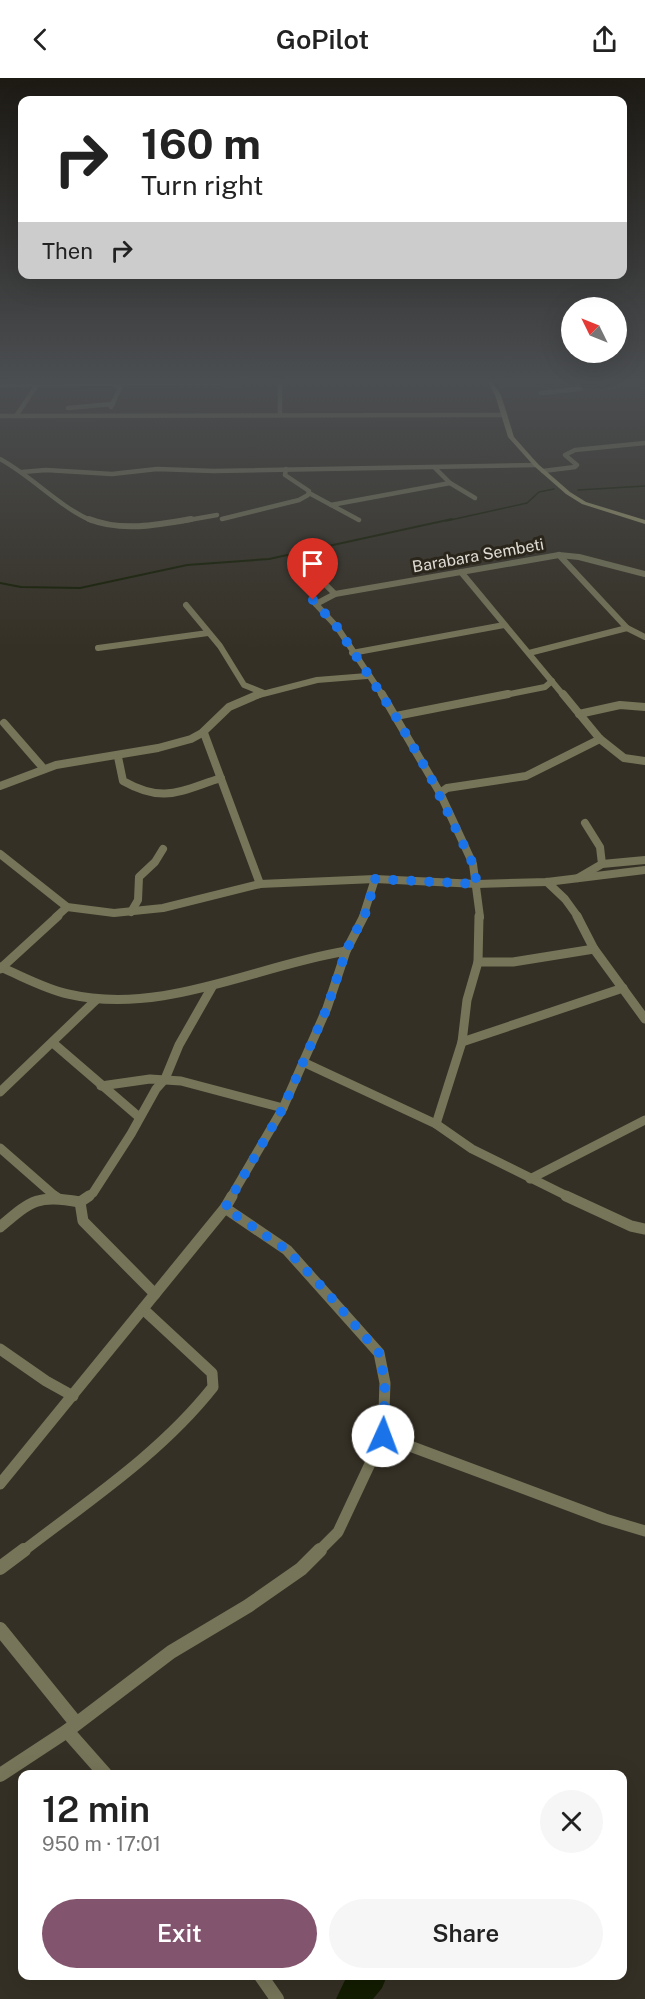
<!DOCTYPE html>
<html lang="en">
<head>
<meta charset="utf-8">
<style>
	:root { --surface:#fff; --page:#f6f6f6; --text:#222; --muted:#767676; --accent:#82546e }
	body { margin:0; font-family:"Public Sans",sans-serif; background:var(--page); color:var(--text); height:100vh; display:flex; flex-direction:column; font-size:22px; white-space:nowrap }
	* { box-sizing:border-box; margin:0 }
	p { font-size:20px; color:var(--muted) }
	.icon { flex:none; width:33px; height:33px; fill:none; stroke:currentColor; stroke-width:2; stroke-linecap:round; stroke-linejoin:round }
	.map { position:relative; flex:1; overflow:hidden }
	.details { position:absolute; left:18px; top:1692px; width:609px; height:210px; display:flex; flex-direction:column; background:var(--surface); border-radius:12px; box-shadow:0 6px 24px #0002 }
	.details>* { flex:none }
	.guide { position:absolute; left:18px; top:18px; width:609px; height:183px; border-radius:12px; box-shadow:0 6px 24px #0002; background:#fff; color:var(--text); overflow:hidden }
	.needle { width:39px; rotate:313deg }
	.buttons { position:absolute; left:561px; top:219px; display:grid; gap:12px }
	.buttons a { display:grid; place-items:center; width:66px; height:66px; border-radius:50%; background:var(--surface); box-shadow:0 6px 24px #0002; font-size:30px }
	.pin { position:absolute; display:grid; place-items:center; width:51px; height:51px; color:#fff; margin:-62px -26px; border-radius:50% 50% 50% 0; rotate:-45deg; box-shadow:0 0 6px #0007 }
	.pin .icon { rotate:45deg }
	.me { position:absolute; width:66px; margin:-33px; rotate:2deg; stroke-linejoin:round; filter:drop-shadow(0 0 4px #0008) }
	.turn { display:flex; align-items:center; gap:21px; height:126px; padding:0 24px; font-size:27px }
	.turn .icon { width:78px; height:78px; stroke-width:2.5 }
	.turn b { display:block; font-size:42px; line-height:51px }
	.then { display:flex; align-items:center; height:57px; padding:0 24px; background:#0003; gap:12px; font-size:22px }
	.round { display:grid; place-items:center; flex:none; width:63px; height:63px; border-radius:32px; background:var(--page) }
	.head { display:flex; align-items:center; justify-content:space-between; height:102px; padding:0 24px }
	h1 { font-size:36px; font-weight:600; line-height:45px }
	.cta { display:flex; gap:12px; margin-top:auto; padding:12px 24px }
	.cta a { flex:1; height:69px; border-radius:36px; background:var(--accent); color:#fff; font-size:24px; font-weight:600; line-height:69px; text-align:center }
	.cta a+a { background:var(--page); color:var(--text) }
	header { display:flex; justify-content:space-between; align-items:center; height:78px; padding:0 24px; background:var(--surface); font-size:27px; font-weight:600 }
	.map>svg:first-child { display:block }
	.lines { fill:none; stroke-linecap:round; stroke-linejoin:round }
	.stream-far1 { stroke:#131d00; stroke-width:1.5 }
	.stream { stroke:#131d00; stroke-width:2 }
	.river { fill:#131d00; fill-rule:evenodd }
	.street-far5 { stroke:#767559; stroke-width:4.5 }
	.street-far4 { stroke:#767559; stroke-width:6 }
	.street-far3 { stroke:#767559; stroke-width:8 }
	.street-far2 { stroke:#767559; stroke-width:9 }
	.street-far1 { stroke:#767559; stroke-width:11 }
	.street { stroke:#767559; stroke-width:14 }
	.secondary { fill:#9d9b6e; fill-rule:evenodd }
	.route { stroke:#1a73e8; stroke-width:10; stroke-dasharray:0 18 }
	.labels { text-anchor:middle; stroke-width:6; stroke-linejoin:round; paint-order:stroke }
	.far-street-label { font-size:16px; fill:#e0ddd6; stroke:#2b261c }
</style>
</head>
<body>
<header><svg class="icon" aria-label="back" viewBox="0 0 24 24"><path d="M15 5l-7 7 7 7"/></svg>GoPilot<svg class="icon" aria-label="share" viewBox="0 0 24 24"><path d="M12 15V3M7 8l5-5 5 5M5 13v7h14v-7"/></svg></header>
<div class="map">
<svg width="645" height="1921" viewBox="0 0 645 1921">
	<rect width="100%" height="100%" fill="#353025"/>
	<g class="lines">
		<g class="stream-far1">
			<polyline points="578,412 645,408"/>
			<polyline points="446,443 527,425 539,414 554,411"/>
		</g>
		<polyline class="stream" points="0,505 21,509 80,510 187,487 269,481 452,441"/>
		<polygon class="river" points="347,1898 387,1898 382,1910 373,1921 336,1921"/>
		<g class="street-far5">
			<polyline points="280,304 280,337"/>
			<polyline points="0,307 243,304"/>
			<polyline points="541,315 580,311 576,304"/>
			<polyline points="111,329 120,310 112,305"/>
			<polyline points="68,330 113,326"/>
			<polyline points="0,338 505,337"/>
			<polyline points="16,338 39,304"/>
			<path d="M0,381C33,399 58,428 92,443"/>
			<polyline points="435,390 450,405 475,420"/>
			<polyline points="543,393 575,389 577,387 565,377 575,372 645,365"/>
			<polyline points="22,394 46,392 112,396 157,391 214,393 536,387"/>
			<polyline points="309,415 359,442"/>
			<polyline points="331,427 450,405"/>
			<polyline points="222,441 299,422 308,417 309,413 285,397 286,391"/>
			<polyline points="183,443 217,437"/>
		</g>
		<g class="street-far4">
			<path d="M89,441C121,454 158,447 191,441"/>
			<polyline points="559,477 627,550 645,559"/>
			<polyline points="461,494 564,618"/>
			<polyline points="319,500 335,516"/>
			<polyline points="313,523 337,549 383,618"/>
			<polyline points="316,526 335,516 559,477 579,479 645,496"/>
			<polyline points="186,527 220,568 244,607 264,615"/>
			<polyline points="98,570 208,555"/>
			<polyline points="352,575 504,547"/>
			<polyline points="529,575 627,550"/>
			<polyline points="255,618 317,602 367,598"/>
			<polyline points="500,618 545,609 552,603"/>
		</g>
		<g class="street-far3">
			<polyline points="382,616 440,715 473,786 480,839"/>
			<polyline points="563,616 600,661 624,680 645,683"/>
			<polyline points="579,636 620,627 645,629"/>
			<polyline points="396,638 508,616"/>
			<polyline points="4,645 44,691"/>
			<polyline points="204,655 260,806"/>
			<path d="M118,679L123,703C164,726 180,713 221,700"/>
			<polyline points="0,708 56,687 158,670 191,661 202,655 229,629 259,616"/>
			<polyline points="440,715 447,710 526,698 600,661"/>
			<polyline points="0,776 67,829 114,835 163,830 260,806 375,801 477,806 547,804 645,792"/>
			<polyline points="602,786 645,782"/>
			<polyline points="578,800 602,786 600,769 585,745"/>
			<polyline points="547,804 565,821 578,839"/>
			<polyline points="131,834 138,822 139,799 155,784 163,771"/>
			<polyline points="56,839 67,829"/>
			<polyline points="363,839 375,801"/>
		</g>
		<g class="street-far2">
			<polyline points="577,838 594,871 645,941"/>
			<polyline points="478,884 513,884 594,871"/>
			<path d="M0,889C22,898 45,911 68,916C162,938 255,888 346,873"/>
			<polyline points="0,891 58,838"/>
			<polyline points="462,964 623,910"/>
			<polyline points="53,965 139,1039"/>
			<polyline points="303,984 436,1046 472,1071 569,1119"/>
			<polyline points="101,1008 150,1001 181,1003 283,1030"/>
			<polyline points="0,1014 97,921"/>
			<polyline points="436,1046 462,964 467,922 478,884 479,838"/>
			<polyline points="0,1070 56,1119"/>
			<polyline points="530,1101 645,1042"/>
			<polyline points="87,1119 93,1115 131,1056 156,1011 165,1001 179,967 212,909"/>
			<polyline points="231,1119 283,1030 327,930 346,873 364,838"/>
		</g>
		<g class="street-far1">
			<polyline points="54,1118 57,1120"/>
			<polyline points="566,1118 631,1148 645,1151"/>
			<polyline points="80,1124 83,1143 155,1216"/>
			<polyline points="225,1130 287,1172 379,1275 385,1305 383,1358 338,1454 318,1474"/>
			<path d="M0,1149C33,1121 37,1117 80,1124L89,1118"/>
			<polyline points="0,1271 46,1303 73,1318"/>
			<polyline points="383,1358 605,1441 645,1453"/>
			<polyline points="0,1406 225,1130 232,1118"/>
			<path d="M22,1474C88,1423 161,1375 213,1309L212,1295L143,1231"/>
		</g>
		<g class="street">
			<polyline points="0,1490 24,1472"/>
			<polyline points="0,1551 76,1645"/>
			<polyline points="67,1653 105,1696"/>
			<polyline points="0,1697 67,1653 171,1574 248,1528 301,1491 320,1472"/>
			<polyline points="261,1898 277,1921"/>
		</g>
		<polygon class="secondary" points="488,304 492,304 501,317 514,359 538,386 570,414 586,424 645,442 645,446 582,426 566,416 534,388 508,359 495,317"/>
	</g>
	<linearGradient id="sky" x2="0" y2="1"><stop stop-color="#1d1a14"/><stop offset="0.53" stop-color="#4b4e51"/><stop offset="1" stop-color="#4b4e51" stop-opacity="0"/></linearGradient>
	<rect width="645" height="572" fill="url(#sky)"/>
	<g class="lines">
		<polyline class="route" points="313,522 337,549 396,639 429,696 473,786 477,806 375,801 367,832 346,873 327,930 283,1030 225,1130 287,1172 323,1210 379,1275 385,1305 383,1358"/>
	</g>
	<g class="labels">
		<g class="far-street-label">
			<text transform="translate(478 477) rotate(-10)" y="6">Barabara Sembeti</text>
		</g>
	</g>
</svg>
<div class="buttons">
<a><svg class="needle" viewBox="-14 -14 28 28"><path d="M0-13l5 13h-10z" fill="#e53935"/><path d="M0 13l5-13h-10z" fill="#767676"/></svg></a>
</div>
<div class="pin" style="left:313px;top:522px;background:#d93025"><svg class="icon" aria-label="arrive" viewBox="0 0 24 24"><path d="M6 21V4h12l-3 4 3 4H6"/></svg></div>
<svg class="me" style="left:383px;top:1358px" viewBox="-20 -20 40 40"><circle r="19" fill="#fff"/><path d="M0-13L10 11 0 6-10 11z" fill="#1a73e8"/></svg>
<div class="guide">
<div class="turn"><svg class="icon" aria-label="right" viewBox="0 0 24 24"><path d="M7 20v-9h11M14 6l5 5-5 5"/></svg><div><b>160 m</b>Turn right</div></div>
<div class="then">Then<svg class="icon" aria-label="right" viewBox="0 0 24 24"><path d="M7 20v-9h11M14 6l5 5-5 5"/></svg></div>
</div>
<section class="details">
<div class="head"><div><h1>12 min</h1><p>950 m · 17:01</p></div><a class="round"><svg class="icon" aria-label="close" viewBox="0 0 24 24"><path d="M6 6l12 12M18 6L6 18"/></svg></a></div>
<div class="cta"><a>Exit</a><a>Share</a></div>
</section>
</div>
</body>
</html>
